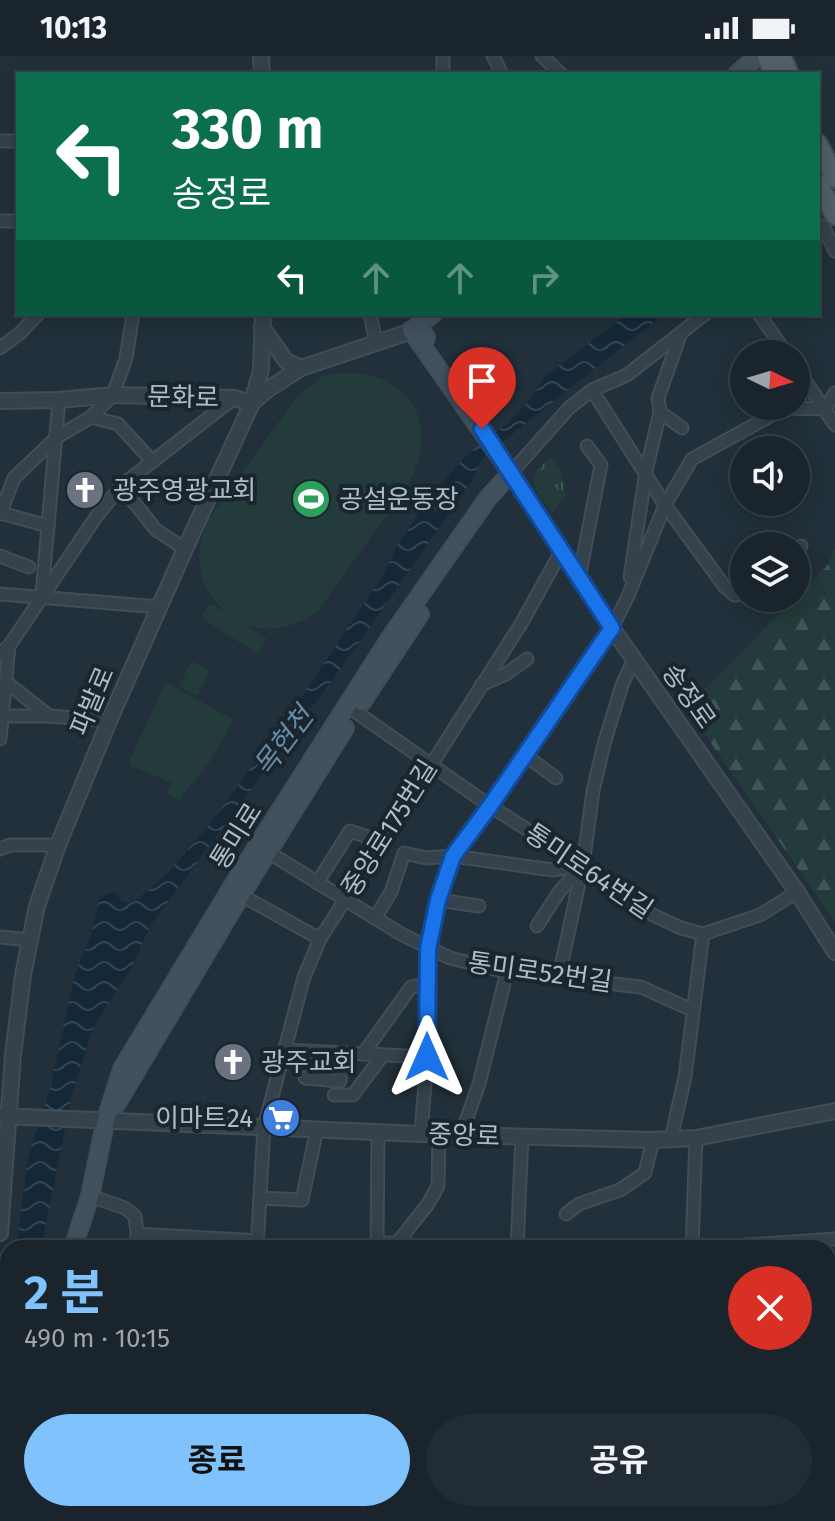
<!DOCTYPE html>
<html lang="ko">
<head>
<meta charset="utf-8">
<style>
	:root { --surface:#19242c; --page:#222c34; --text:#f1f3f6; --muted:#9fa4a9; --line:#374148; --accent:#80c2fb }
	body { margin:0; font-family:"Fira Sans","Noto Sans KR",sans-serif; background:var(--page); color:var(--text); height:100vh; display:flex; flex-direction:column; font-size:30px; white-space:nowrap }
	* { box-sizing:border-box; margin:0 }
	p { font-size:26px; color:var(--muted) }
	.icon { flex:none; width:44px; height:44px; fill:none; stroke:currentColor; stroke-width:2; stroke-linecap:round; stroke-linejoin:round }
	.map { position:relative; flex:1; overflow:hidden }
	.sheet { position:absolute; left:0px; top:1184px; width:836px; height:282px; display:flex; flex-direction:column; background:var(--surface); border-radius:24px 24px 0 0; box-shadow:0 4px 20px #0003,0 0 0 2px var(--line) }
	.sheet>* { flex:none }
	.banner { position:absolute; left:16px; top:16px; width:804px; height:244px; border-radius:0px; box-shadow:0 4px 20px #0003,0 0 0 2px var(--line); background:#0b6e4f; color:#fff; overflow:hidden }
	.needle { width:52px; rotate:95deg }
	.controls { position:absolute; left:730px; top:284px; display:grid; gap:16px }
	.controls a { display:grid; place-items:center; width:80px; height:80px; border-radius:50%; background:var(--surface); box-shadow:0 4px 20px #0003,0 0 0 2px var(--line); font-size:40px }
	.pin { position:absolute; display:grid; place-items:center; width:68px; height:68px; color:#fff; margin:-82px -34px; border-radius:50% 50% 50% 0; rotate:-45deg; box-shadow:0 0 8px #0007 }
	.pin .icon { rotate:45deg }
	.me { position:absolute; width:88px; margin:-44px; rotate:0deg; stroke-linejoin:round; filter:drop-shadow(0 0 6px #0008) }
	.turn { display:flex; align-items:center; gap:28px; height:168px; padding:0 24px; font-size:36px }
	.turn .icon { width:104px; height:104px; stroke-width:2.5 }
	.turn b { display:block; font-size:56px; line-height:68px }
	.lanes { display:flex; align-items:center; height:76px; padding:0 24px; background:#0003; justify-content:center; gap:40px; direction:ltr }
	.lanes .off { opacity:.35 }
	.round { display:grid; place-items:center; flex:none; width:84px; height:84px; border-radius:42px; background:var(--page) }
	.summary { display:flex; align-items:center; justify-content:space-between; height:136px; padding:0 24px }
	h1 { font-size:48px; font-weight:700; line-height:60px; color:var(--accent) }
	.button { display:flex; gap:16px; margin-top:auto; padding:16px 24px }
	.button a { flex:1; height:92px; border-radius:48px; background:var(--accent); color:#111; font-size:32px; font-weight:700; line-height:92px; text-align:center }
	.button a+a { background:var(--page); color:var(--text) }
	.status { display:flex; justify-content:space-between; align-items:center; height:56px; padding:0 40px; background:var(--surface); direction:ltr }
	.status svg { height:22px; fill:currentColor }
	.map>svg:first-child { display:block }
	.grass { fill:#233b3a }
	.forest { fill:url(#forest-firs) }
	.park { fill:url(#park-tufts) }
	.water { fill:url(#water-waves) }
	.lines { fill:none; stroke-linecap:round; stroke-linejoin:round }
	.minor-tunnel { stroke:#36454f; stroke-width:11; stroke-dasharray:11 5.5; stroke-linecap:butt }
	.minor-casing { stroke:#414d57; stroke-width:15 }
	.tertiary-casing { stroke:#414d57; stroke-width:18 }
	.secondary-casing { stroke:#414d57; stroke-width:20 }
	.primary-casing { stroke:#414d57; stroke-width:22 }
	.minor { stroke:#35414b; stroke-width:11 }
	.tertiary { stroke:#35414b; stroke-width:14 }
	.secondary { stroke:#42515e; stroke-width:16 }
	.primary { stroke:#52606b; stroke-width:18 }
	.route-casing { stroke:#114b97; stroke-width:20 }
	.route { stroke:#1a73e8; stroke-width:14 }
	.labels { text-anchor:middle; stroke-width:8; stroke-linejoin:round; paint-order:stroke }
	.street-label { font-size:26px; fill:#afbcc7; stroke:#1a262f }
	.poi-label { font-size:26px; fill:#afbcc7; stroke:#1a262f; text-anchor:start }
	.water-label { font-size:28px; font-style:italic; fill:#678ca7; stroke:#1a262f }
</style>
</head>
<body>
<div class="status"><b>10:13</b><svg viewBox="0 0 49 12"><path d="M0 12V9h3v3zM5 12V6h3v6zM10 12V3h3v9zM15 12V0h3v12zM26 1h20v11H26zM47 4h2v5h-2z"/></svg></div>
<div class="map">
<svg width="835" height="1465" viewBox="0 0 835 1465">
	<defs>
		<pattern id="forest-firs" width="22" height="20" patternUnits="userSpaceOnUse" patternTransform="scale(2)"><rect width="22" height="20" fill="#233b3a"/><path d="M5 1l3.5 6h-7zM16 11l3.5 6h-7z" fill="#405555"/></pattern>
		<pattern id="park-tufts" width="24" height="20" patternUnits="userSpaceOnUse" patternTransform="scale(2)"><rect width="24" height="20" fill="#233b3a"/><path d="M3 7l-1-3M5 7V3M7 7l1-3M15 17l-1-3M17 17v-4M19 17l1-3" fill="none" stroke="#405555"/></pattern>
		<pattern id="water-waves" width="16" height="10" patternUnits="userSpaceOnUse" patternTransform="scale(2)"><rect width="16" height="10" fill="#142838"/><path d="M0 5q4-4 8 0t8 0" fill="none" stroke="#344553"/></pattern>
	</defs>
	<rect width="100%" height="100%" fill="#21303a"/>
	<g class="grass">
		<path d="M339,317C414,313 444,374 404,435L318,555C297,571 274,576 248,570L267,583L258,598L201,562L210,547L226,556C194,528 194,500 209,462L299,338L323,320Z"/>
		<polygon points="191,605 210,614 198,640 179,631"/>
		<polygon points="166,626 234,664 209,707 179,744 166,738 171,727 132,710 129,705"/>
	</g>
	<polygon class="forest" points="835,493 835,866 686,651 826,511"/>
	<g class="park">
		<path d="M551,401L560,412L566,439L552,457C534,430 521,425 551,401Z"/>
		<polygon points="502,1458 706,1458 706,1465 482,1465"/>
	</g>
	<g class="water">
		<polygon points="628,258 664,258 482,402 472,425 343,609 150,870 131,912 93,972 72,1038 41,1192 16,1192 28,1102 50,1034 75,918 91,880 100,841 115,836 122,846 133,847 168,817 213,764 290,658 382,521 397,490 434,436 468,398 507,368 534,339 546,319"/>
		<polygon points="8,1253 8,1364 0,1400 0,1313"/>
	</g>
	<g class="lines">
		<polyline class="minor-tunnel" points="213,1465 213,1458"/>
		<defs>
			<g id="minor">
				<polyline points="443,0 443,18"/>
				<polyline points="493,0 502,18"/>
				<polyline points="542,0 561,18"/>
				<polyline points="0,85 18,85"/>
				<polyline points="0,165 18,165"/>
				<polyline points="823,170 835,195"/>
				<polyline points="370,258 376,286"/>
				<polyline points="759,258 787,298"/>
				<polyline points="0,292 20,277 38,258"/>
				<polyline points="796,311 835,369"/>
				<polyline points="592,334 665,449 725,531 734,539 744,538"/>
				<polyline points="660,356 682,372"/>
				<polyline points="91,361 118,368 152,405"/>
				<polyline points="511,417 569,352 592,334 627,319 705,258"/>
				<polyline points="121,430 156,474 185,493"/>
				<polyline points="1,457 48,470"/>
				<polyline points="0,458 14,422 57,381 91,361 113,339 126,302 133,258"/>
				<polyline points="796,494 801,490"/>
				<polyline points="0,500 29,511"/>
				<polyline points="630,521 646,415 660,356 658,342 681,277"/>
				<polyline points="579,522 601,409 587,390"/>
				<polyline points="0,538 159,551"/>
				<polyline points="42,538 59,344"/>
				<polyline points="0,597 9,590 96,461 121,430 234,342"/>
				<polyline points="6,626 49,660 109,665"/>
				<polyline points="481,629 506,618 527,603"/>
				<polyline points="356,656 490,750 583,809 653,859 681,872 703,878 760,859 797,836"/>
				<polyline points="3,660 48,660"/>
				<polyline points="0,683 9,590"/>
				<polyline points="525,699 556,722"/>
				<polyline points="0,793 10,789 58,789"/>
				<polyline points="268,796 401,878 450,902 507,916 641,931 692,954"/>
				<polyline points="317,827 350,775 380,785"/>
				<polyline points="241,839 320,883"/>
				<polyline points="438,844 479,850"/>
				<polyline points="375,862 391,836 404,797 426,802 453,800 553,814 583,809"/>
				<polyline points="537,870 559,836 583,809"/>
				<polyline points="0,881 29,884"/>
				<polyline points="559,920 583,809 593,735 604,688 622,629 634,603"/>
				<polyline points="283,994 427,1001"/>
				<polyline points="363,998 411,931 428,928"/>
				<polyline points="305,1022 340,1025 343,997"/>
				<polyline points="334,1039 353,1039 383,999"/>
				<polyline points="421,1078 427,1001 428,893 438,844 453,800 612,572 628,540 665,449 692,403 785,352 825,353 835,337"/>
				<polyline points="461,1079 479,1028 507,916"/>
				<polyline points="671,1083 685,1021 703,878"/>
				<polyline points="90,1140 125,1152 135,1160 137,1178 258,1185"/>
				<polyline points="260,1142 302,1144 317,1073"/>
				<polyline points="566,1158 579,1148 620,1134 645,1117 653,1084"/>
				<polyline points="377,1187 397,1187 435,1192"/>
				<polyline points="397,1187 428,1148 438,1130 439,1078"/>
				<polyline points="136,1192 137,1178"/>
				<polyline points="257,1192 264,1071 304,921 320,883 521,568 562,494"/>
				<polyline points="377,1192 378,1076"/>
				<polyline points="517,1192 522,1081"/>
				<polyline points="692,1192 696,1082"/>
				<polyline points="704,1192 835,1183"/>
				<polyline points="828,1284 835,1285"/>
				<polyline points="242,1465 242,1458"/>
			</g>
			<g id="tertiary">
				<polyline points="261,0 262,18"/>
				<polyline points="262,271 286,305 301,312"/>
				<polyline points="0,345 59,344 113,339 234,342 252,347"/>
				<polyline points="252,346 261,314 263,258"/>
				<polyline points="511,417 612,572 797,836 835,896"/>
				<polyline points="0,1060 421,1078 653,1084 696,1082 835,1055"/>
				<polyline points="0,1177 13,999 23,919 37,850 58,789 109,665 185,493 252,347 267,334 301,312 406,277 418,269"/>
				<polyline points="828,1362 835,1361"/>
				<polyline points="365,1465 419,1458"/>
			</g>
			<g id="secondary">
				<polyline points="737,18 758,0"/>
				<polyline points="411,274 511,417"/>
				<polyline points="426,282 418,269 433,258"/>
				<polyline points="362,646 420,558"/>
				<polyline points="116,1049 241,839 345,672"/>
				<polyline points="73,1192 90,1140 106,1063 122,1013 246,808 388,585 488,442 511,417"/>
				<polyline points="23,1465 24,1458"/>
			</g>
			<g id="primary">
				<polyline points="767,0 774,18"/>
				<polyline points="781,0 789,18"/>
				<polyline points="818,88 835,122"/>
				<polyline points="818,127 835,159"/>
			</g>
		</defs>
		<use href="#minor" class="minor-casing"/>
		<use href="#tertiary" class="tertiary-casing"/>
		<use href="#secondary" class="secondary-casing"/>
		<use href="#primary" class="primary-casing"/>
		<use href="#minor" class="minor"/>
		<use href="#tertiary" class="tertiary"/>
		<use href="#secondary" class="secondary"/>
		<use href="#primary" class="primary"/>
	</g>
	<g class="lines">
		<defs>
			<polyline id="route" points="427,1001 428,893 438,844 453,800 490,750 612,572 482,373"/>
		</defs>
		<use href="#route" class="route-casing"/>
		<use href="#route" class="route"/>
	</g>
	<defs>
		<symbol id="church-disc" viewBox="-11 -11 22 22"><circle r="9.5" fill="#6b7280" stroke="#1a262f"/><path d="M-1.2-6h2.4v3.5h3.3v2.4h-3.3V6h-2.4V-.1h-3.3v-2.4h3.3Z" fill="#fff"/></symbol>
		<symbol id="stadium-disc" viewBox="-11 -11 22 22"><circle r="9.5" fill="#2e9e5b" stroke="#1a262f"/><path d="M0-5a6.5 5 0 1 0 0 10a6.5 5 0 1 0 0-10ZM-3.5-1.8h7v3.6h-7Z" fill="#fff"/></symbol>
		<symbol id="supermarket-disc" viewBox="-11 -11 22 22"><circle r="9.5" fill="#3f7fe0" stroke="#1a262f"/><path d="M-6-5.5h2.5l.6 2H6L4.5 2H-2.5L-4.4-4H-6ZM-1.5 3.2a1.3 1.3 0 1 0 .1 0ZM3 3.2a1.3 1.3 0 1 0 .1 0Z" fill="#fff"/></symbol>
	</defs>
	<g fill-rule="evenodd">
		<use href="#church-disc" x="63" y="412" width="44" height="44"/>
		<use href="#stadium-disc" x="289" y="421" width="44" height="44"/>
		<use href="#church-disc" x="211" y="984" width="44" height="44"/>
		<use href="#supermarket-disc" x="259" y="1040" width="44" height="44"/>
	</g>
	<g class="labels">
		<g class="street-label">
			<text transform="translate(183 341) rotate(1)" y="9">문화로</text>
			<text transform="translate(689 640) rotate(55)" y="9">송정로</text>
			<text transform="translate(92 645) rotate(-67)" y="9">파발로</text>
			<text transform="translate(389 772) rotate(-58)" y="9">중앙로175번길</text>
			<text transform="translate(236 780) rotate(-58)" y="9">통미로</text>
			<text transform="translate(589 815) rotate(34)" y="9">통미로64번길</text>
			<text transform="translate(540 916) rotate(8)" y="9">통미로52번길</text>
			<text transform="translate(464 1079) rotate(2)" y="9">중앙로</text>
		</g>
		<g class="poi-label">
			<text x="113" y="443">광주영광교회</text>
			<text x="339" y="452">공설운동장</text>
			<text x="261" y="1015">광주교회</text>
			<text x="253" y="1071" text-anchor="end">이마트24</text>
		</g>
		<g class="water-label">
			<text transform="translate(283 685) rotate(-53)" y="10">목현천</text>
		</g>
	</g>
</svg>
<div class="controls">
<a><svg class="needle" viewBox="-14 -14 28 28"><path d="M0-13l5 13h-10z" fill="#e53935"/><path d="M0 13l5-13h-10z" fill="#9fa4a9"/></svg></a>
<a><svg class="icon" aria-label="sound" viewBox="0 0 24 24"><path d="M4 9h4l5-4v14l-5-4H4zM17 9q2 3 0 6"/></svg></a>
<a><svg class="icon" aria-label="layers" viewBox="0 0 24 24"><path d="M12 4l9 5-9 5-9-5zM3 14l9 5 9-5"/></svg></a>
</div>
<div class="pin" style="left:482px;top:373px;background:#d93025"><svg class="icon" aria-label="arrive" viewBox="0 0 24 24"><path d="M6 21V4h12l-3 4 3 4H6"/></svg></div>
<svg class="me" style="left:427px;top:1001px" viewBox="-20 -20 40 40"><path d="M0-17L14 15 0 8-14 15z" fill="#1a73e8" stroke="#fff" stroke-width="4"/></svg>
<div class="banner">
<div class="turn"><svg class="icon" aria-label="left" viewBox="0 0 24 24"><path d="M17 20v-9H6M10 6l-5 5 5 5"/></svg><div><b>330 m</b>송정로</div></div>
<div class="lanes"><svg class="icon" aria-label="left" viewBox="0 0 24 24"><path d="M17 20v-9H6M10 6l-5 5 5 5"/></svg><svg class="icon off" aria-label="ahead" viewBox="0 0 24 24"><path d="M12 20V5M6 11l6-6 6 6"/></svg><svg class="icon off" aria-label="ahead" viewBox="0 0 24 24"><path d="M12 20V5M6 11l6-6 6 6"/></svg><svg class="icon off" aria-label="right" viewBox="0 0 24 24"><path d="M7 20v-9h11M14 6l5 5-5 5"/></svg></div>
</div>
<section class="sheet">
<div class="summary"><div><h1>2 분</h1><p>490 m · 10:15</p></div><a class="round" style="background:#d93025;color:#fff"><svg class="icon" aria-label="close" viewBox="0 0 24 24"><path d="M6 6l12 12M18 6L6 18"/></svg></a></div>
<div class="button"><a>종료</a><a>공유</a></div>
</section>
</div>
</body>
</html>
